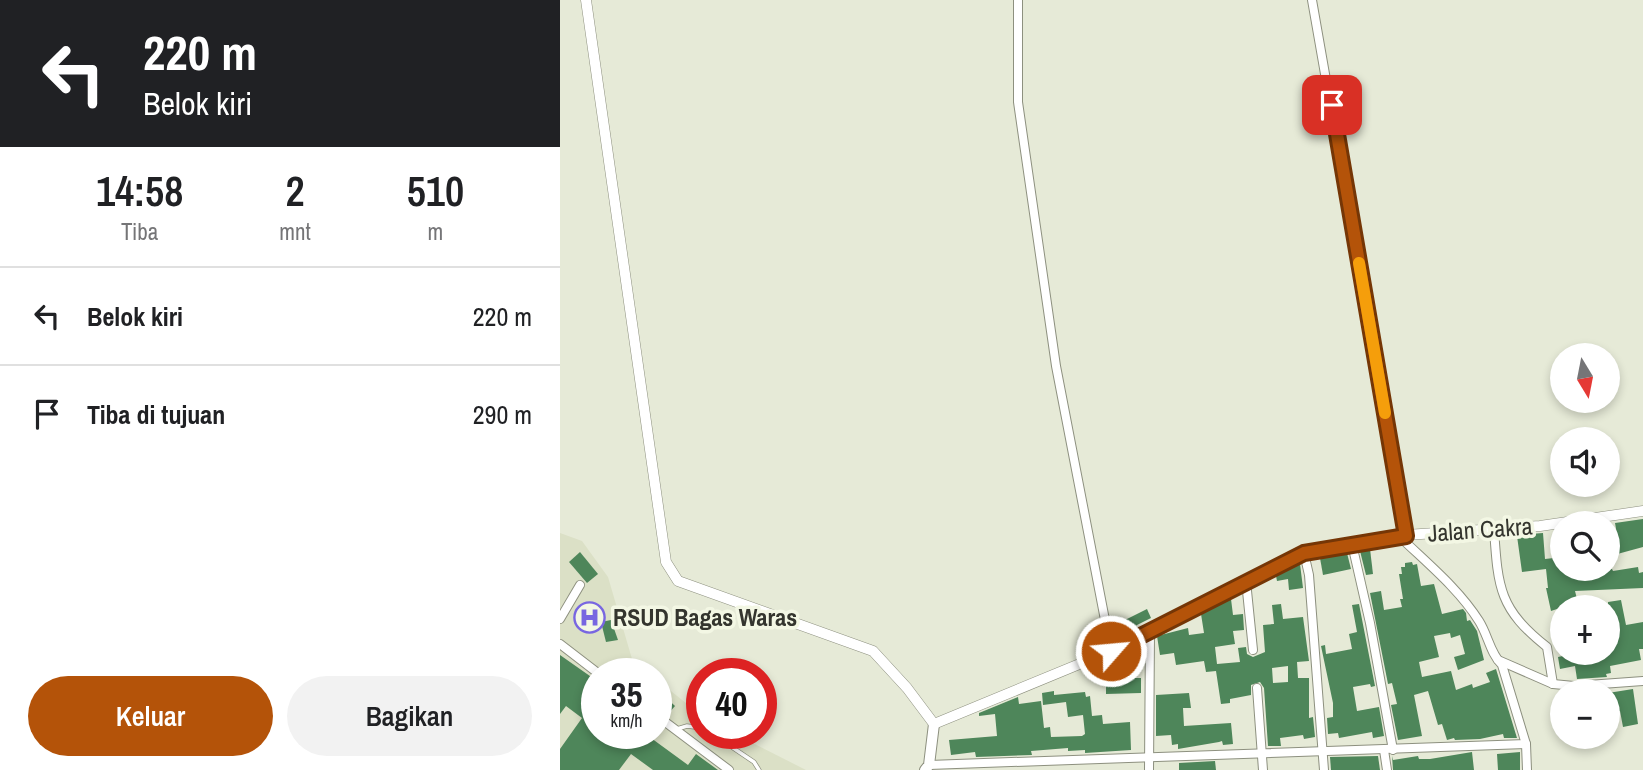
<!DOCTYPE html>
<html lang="id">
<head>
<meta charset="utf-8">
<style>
	:root { --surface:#fff; --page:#f2f2f2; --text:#202124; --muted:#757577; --line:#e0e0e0; --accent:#b45309 }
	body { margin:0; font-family:"Archivo Narrow",sans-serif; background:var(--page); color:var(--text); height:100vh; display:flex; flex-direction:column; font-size:26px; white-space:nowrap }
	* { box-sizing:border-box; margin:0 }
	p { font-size:23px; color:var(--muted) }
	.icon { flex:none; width:38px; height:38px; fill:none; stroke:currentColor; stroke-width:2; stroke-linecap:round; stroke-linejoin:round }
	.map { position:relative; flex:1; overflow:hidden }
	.drawer { display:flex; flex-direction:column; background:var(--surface); width:560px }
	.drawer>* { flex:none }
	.hud { background:#202124; color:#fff; overflow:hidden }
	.needle { width:46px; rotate:170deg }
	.tools { position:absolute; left:990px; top:343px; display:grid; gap:14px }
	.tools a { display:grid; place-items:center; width:70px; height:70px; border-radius:50%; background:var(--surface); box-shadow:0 4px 10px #0003; font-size:35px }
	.speed { position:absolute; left:21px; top:658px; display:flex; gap:14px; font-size:35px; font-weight:700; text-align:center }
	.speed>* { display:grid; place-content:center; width:91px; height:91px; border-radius:50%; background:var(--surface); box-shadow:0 4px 10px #0003; line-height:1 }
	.speed small { font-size:18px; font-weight:400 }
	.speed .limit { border:10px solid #d22; background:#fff; color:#111 }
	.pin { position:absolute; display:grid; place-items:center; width:60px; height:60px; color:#fff; margin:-30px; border-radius:14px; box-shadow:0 4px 10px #0006 }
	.me { position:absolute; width:77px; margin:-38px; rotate:63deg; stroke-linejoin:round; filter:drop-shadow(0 0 5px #0008) }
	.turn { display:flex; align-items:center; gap:24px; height:147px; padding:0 28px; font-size:32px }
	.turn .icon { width:91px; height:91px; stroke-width:2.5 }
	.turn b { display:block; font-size:49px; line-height:60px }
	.eta { display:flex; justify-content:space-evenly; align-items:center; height:119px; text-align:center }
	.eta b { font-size:42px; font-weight:600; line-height:49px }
	.button { display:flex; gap:14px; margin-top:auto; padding:14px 28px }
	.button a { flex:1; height:80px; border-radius:42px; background:var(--accent); color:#fff; font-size:28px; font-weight:600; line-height:80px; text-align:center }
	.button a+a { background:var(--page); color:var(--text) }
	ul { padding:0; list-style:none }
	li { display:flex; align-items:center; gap:21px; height:98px; padding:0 28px; border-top:2px solid var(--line) }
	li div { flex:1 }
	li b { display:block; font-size:26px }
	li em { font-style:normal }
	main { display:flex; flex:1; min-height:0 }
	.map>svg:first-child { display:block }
	.built { fill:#dbe0c6 }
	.building { fill:#4e865a; fill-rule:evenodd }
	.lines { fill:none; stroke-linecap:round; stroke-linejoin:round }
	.service-casing { stroke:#8d907f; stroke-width:5 }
	.minor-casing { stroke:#8d907f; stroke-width:10 }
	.tertiary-casing { stroke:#8d907f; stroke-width:11 }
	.secondary-casing { stroke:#8d907f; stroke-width:12 }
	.service { stroke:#fff; stroke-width:3.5 }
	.minor { stroke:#fff; stroke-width:8 }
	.tertiary { stroke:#fff; stroke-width:10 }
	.secondary { stroke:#fff; stroke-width:10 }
	.route-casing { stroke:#753606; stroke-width:18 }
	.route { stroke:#b45309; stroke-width:12 }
	.slow { stroke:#f59e0b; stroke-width:12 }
	.labels { text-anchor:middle; stroke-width:7; stroke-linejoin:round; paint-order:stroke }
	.street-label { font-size:24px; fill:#34352e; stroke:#f3f7e4 }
	.poi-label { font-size:24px; font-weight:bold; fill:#34352e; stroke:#f3f7e4; text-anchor:start }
</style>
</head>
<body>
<main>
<section class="drawer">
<div class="hud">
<div class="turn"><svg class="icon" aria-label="left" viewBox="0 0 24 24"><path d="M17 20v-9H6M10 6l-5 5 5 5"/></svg><div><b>220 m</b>Belok kiri</div></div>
</div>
<div class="eta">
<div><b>14:58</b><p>Tiba</p></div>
<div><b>2</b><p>mnt</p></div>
<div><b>510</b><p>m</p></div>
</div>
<ul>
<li><svg class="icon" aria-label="left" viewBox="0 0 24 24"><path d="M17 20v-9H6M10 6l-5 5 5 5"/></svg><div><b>Belok kiri</b></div><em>220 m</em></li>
<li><svg class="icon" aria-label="arrive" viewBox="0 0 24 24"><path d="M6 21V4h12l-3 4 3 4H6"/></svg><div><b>Tiba di tujuan</b></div><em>290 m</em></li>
</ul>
<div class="button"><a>Keluar</a><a>Bagikan</a></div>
</section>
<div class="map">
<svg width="1083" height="770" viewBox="0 0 1083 770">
	<rect width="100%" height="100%" fill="#e6ead7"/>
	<polygon class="built" points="0,533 22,541 48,577 72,659 90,674 37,674 37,733 96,733 96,679 142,716 142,733 173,733 246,770 0,770"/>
	<g class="building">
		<polygon points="1083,519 1083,547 1050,556 1048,536 1057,534 1055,523"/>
		<polygon points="983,533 985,559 1003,557 1003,569 1052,569 1053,571 1078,567 1079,573 1083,572 1083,588 1015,591 1019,607 1003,607 991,611 986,588 988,588 986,569 962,572 957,536 943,536"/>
		<polygon points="810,549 813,574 806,575 800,551"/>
		<polygon points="20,552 38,574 27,583 9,562"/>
		<polygon points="787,553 791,569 763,575 760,558"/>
		<polygon points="852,562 853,565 857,564 861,586 874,584 882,614 903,609 906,613 907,621 910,620 917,631 924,660 898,670 894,657 905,654 900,635 891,638 890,633 874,636 879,657 859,662 862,677 891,671 896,690 912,684 913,688 930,682 926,673 936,669 957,738 944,738 943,734 920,739 895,740 894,738 887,740 882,724 878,725 868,691 854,695 862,736 838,740 831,705 837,704 832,683 828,684 810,593 821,591 824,610 842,607 840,599 843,599 839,574 842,574 841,567 845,567 845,563"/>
		<polygon points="740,564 743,588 729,590 728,579 717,581 716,576"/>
		<path d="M671,599L673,615L683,614L684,630L673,631L675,644L655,647L657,664L680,662L678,648L686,647L687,654L693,657L705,652L703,625L714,624L712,605L721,604L723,619L743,617L749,661L737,662L738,678H749V718L753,717L755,737L744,739L743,735L720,738L721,746H708L704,688L700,682L691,685V695L670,699V703L661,704L656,671L646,672L644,661L616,665L614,653L600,655L597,636L628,628L629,635L644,633L641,614ZM728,666V682L713,683L712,668Z"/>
		<polygon points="1061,600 1066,625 1083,622 1083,649 1079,649 1081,660 1050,666 1051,673 1046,674 1047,677 1017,679 1015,666 1000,669 998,657 1017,653 1048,653 1048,602"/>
		<polygon points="799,604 815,686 811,687 810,684 793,687 797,711 819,707 824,736 813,738 812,732 779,738 778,733 768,734 767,718 773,717 773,703 761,646 765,645 766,654 792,649 789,634 797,632 792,605"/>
		<polygon points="587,609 591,618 555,636 553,626"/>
		<polygon points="51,620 58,640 46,642 41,622"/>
		<polygon points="0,655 37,681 37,733 95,733 91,738 128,765 136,754 158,770 93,770 71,754 59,770 0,770 0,749 22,718 6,706 0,714"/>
		<polygon points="546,671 568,671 568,678 581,678 581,693 546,694"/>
		<polygon points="96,688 115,706 108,714 96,703"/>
		<polygon points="1073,689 1078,724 1063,727 1060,711 1048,713 1048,693"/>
		<polygon points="494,691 494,695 525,692 526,697 530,696 532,716 542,715 543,724 570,722 571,750 525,753 525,750 508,751 508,748 471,751 472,755 416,757 415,752 391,755 389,740 437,736 435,714 419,716 419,713 458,697 459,704 481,701 484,728 490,727 491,737 522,736 525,734 523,715 508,717 506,702 483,705 482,693"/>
		<polygon points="629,693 631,708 623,708 624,726 671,723 673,744 663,745 662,741 659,742 618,749 618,744 612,745 611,735 596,736 596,695"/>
		<polygon points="912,752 914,770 833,770 832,756 833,760 858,756 859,759 870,759"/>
		<polygon points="960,752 960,770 938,770 937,754"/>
		<polygon points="818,756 820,770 771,770 770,757"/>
		<polygon points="655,761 656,770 619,770 619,763"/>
	</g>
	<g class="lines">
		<defs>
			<g id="service">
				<polyline points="117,729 127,726 142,728"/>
				<polyline points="151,733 194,762 199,770"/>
			</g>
			<g id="minor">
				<polyline points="458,0 458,102 496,366 551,651"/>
				<polyline points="752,0 846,535"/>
				<path d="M934,529C938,588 939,609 987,647L993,684"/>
				<polyline points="792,544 810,623 833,750"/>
				<polyline points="744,553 749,575 764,770"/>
				<polyline points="686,581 693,650"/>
				<polyline points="0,619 20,585"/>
				<polyline points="0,644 39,674"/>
				<polyline points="938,660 993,684 1014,686 1083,681"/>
				<polyline points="697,688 703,770"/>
				<polyline points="96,715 169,770"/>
				<polyline points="966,744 967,770"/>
				<polyline points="824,750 827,770"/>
				<path d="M369,765L966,744L942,665C930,653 928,635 919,621C899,589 867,563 840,537"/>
				<polyline points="589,770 590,631"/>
			</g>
			<polyline id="tertiary" points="26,0 106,562 118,581 313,651 347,688 374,724 551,651 744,553 846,535 980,526 1083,511"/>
			<polyline id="secondary" points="365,770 369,765 374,724"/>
		</defs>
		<use href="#service" class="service-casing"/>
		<use href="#minor" class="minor-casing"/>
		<use href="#tertiary" class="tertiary-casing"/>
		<use href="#secondary" class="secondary-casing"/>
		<use href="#service" class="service"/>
		<use href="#minor" class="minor"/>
		<use href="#tertiary" class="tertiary"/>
		<use href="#secondary" class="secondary"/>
	</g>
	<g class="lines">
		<defs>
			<polyline id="route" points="551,651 744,553 846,536 772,105"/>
		</defs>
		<use href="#route" class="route-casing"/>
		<use href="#route" class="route"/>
		<polyline class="slow" points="799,263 825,413"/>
	</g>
	<defs>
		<symbol id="hospital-ring" viewBox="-11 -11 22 22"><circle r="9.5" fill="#f3f7e4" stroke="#7866e1" stroke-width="1.5"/><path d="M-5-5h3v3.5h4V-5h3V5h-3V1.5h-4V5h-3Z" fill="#7866e1"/></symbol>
	</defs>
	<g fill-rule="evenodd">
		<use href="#hospital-ring" x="12" y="600" width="35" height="35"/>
	</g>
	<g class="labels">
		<g class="street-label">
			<text transform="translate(920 530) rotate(-4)" y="8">Jalan Cakra</text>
		</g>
		<g class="poi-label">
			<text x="53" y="626">RSUD Bagas Waras</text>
		</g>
	</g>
</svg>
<div class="tools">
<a><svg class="needle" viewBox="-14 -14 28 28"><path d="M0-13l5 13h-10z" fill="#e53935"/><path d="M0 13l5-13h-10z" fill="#757577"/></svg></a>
<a><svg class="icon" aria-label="sound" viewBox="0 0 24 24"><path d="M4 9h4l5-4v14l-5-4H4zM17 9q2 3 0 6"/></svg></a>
<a><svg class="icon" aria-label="search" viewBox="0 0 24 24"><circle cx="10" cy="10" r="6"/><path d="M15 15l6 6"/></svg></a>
<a>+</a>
<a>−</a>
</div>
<div class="speed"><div>35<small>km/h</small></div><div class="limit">40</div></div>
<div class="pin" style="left:772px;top:105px;background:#d93025"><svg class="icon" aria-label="arrive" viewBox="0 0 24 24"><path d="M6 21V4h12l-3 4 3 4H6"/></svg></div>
<svg class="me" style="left:551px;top:651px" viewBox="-20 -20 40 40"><circle r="17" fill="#b45309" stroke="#fff" stroke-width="3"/><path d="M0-11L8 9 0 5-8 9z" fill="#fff"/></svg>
</div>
</main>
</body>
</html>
